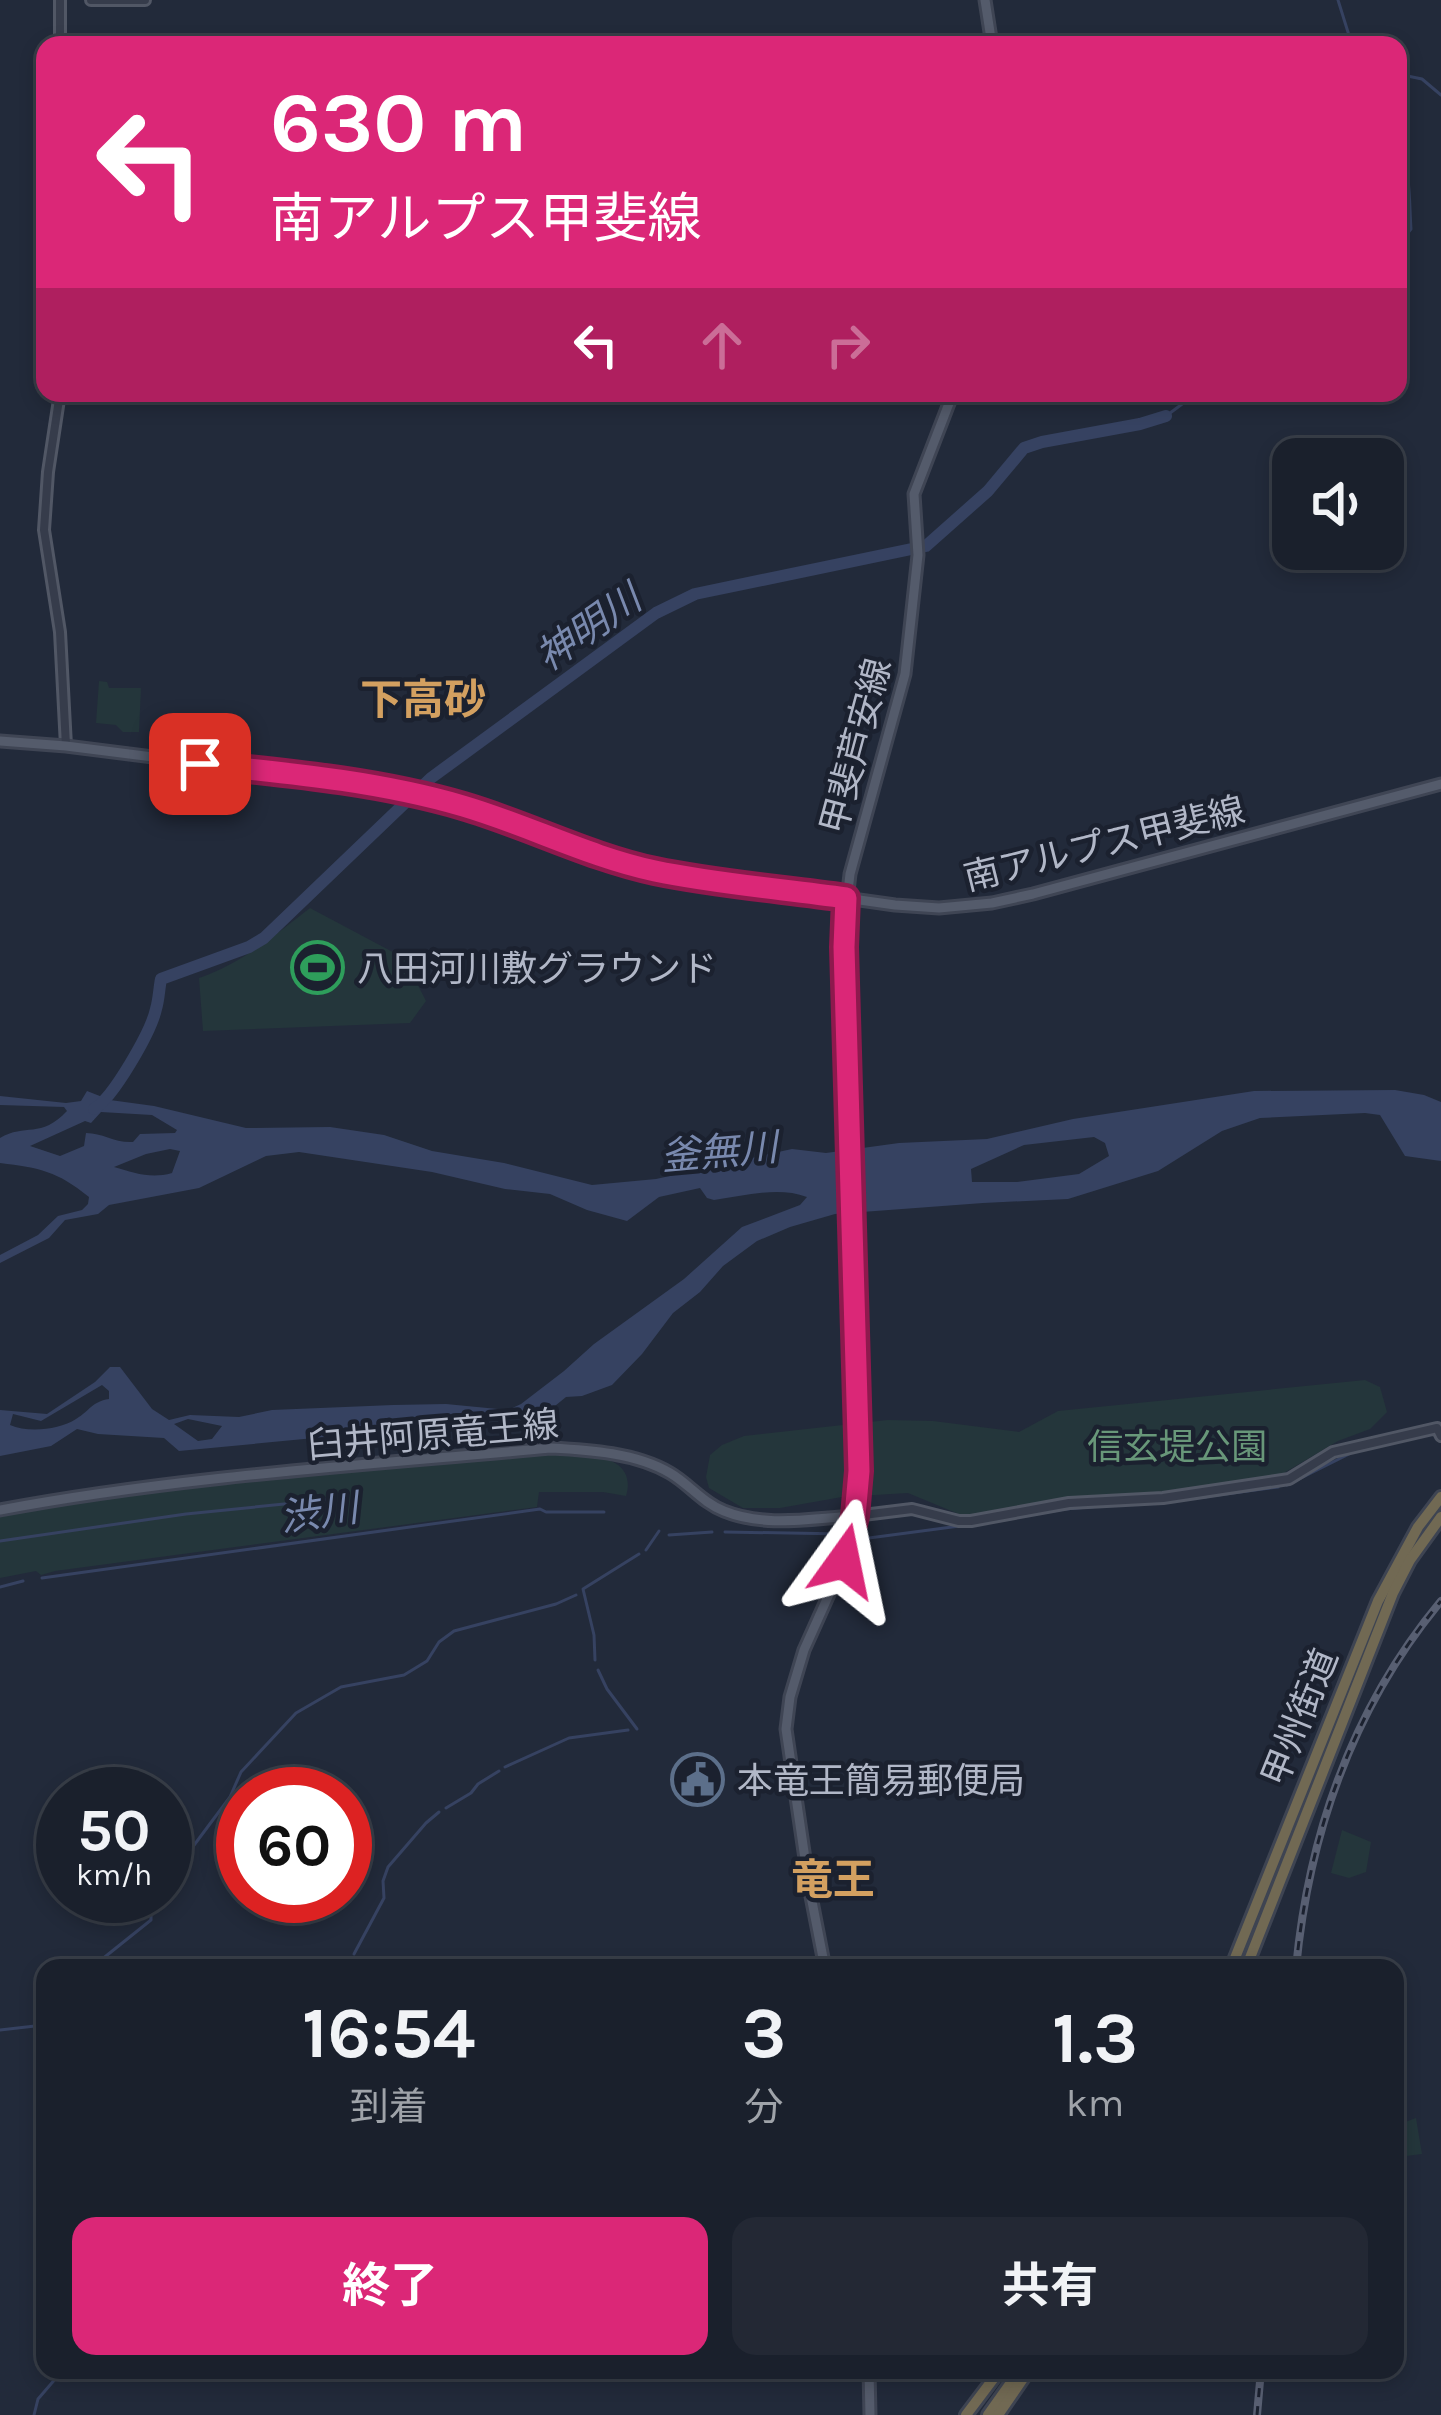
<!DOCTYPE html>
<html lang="ja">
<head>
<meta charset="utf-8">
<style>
	:root { --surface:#1a202c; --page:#232834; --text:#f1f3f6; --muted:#9fa3a9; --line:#383e48; --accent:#db2777 }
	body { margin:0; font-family:Karla,"Noto Sans JP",sans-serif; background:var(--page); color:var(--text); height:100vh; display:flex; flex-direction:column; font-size:45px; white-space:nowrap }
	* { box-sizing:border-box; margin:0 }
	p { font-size:39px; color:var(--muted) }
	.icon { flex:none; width:66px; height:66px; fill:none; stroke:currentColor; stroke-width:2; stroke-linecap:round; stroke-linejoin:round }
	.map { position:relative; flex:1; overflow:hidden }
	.sheet { position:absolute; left:36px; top:1959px; width:1368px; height:420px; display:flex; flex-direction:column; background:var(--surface); border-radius:24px; box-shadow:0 6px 18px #0003,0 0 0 3px var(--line) }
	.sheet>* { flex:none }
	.banner { position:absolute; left:36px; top:36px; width:1371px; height:366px; border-radius:24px; box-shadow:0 6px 18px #0003,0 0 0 3px var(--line); background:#db2777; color:#fff; overflow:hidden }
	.fabs { position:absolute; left:1272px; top:438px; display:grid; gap:24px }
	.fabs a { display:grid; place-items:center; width:132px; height:132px; border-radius:24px; background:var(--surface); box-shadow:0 6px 18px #0003,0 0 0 3px var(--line); font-size:60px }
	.speed { position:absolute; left:36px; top:1767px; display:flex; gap:24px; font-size:60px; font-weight:700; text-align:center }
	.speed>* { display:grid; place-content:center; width:156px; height:156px; border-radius:50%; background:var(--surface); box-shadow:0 6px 18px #0003,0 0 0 3px var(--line); line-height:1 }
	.speed small { font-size:30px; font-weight:400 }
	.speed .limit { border:18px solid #d22; background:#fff; color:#111 }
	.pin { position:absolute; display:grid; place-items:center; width:102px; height:102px; color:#fff; margin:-51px; border-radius:24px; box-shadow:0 6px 18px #0006 }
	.me { position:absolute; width:132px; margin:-66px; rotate:12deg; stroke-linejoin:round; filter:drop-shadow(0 0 9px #0008) }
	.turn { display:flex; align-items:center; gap:42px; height:252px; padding:0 36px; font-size:54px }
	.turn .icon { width:156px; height:156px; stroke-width:2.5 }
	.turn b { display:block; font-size:84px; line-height:102px }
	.lanes { display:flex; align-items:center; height:114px; padding:0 36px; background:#0003; justify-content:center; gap:60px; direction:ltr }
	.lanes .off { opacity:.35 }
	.eta { display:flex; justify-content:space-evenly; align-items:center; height:204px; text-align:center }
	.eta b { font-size:72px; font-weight:700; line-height:84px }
	.button { display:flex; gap:24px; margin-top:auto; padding:24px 36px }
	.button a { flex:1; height:138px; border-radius:24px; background:var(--accent); color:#fff; font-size:48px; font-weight:700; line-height:138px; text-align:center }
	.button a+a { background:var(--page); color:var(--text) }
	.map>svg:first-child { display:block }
	.green { fill:#24363b }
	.water { fill:#364261; fill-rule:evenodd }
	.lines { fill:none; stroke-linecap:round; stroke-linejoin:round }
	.stream { stroke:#364261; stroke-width:3 }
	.river { stroke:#364261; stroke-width:12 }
	.minor-casing { stroke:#515765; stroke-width:14 }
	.major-casing { stroke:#3f4554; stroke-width:15 }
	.highway-casing { stroke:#3e4452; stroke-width:16 }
	.minor { stroke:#363c4b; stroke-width:8 }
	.major { stroke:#545b6b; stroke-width:9 }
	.highway { stroke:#716953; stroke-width:10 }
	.rail-casing { stroke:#585f72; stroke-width:8 }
	.rail { stroke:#1b212f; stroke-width:3; stroke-dasharray:9; stroke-linecap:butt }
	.route-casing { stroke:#8e194d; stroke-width:30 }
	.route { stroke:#db2777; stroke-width:21 }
	.labels { text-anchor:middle; stroke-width:9; stroke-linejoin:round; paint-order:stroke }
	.street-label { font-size:36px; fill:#b1b7c7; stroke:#1b212f }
	.poi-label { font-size:36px; fill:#b1b7c7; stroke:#1b212f; text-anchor:start }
	.park-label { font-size:36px; fill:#689779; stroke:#1b212f }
	.water-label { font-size:39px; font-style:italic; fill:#7989ae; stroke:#1b212f }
	.quarter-label { font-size:42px; font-weight:bold; fill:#d3a060; stroke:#1b212f }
</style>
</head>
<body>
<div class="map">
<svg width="1441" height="2415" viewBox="0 0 1441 2415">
	<rect width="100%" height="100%" fill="#222a3a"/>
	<g class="green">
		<polygon points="99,681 107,682 109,688 141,688 139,732 123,732 116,725 96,723"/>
		<path d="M310,908L404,958L426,1001L410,1023L203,1031L199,978C242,963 274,936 310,908Z"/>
		<polygon points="1365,1380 1380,1387 1387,1412 1370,1429 1338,1441 1277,1477 1191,1493 1075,1499 966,1517 908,1493 842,1497 780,1508 743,1508 709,1488 706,1477 710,1455 722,1445 744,1436 888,1420 933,1421 1019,1432 1058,1411"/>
		<path d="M543,1453C571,1454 640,1449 626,1496L603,1492H539L537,1507L55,1571L41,1575L36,1571L0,1578V1515C180,1485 362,1471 543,1453Z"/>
		<polygon points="1342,1830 1371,1842 1366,1872 1349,1878 1331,1873"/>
		<polygon points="1416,2118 1422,2154 1398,2157 1405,2184 1395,2187 1395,2126"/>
	</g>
	<path class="water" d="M1395,1090L1424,1095L1441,1102V1161L1405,1156L1380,1115L1365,1113L1260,1118L1222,1131L1158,1171L1068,1199L983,1203L835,1214L790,1227L757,1241L723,1266L700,1292L673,1313L642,1354L612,1385L582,1396L566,1397L550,1410L367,1433L179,1451L164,1438L98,1434L77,1429L51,1446L0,1456V1410L47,1414L95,1382L110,1367H120L152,1409L169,1420L190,1415L239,1417L272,1410L393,1405L446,1404L508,1410L521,1404L564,1371L594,1344L684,1279L742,1227L800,1205L807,1197C778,1186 744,1196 714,1200L707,1198L700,1188L659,1197L627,1221L587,1210L550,1194L505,1189L432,1172L299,1152L266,1156L199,1188L109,1205L98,1214L65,1220L49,1238L0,1263V1255L38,1235L58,1216L82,1210L88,1204L89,1197C57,1171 40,1168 0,1163V1138C25,1123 41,1139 67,1111L64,1107L0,1105V1096L66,1103L81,1101L87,1091L110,1100L154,1106L246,1128L330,1127L384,1135L432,1151L504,1163L592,1185L656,1179L792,1149L826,1153L899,1143L987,1139L1073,1119L1254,1091ZM101,1112L152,1115L177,1130L175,1133L140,1134L133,1142C114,1143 103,1133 86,1133L84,1146L60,1156L30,1146L85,1121L91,1123ZM1094,1137L1105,1143L1109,1156L1079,1174L1017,1182H972L971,1169L1024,1145ZM170,1149L180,1151L172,1173C151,1179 134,1173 114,1167L146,1154ZM102,1385L109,1391V1399C91,1402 91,1410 76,1419C59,1430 28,1433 10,1425L13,1414L41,1421ZM188,1419L222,1426L212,1439L198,1441L174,1424Z"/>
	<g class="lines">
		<g class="stream">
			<polyline points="1338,0 1352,45"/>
			<polyline points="1398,74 1422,79 1441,95"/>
			<path d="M1398,144C1411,170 1409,200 1411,229L1398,245"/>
			<polyline points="1166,416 1197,393"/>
			<polyline points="1287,1485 1349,1454"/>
			<polyline points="1218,1495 1278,1487"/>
			<polyline points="994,1521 1065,1509 1206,1497"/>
			<polyline points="725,1532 844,1534"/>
			<polyline points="669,1535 712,1532"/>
			<polyline points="869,1538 967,1525"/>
			<polyline points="0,1541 186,1514 334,1499"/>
			<polyline points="646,1550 659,1531"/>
			<polyline points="42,1578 540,1509 546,1512 604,1512"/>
			<polyline points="0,1587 23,1581"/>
			<polyline points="595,1660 594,1635 583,1589 639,1554"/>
			<polyline points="598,1670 607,1689 637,1729"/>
			<polyline points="505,1767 569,1738 628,1730"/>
			<polyline points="446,1808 471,1793 478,1784 499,1771"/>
			<polyline points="165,1884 230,1797 241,1772 296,1713 341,1687 404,1675 427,1661 439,1642 454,1631 556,1604 576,1595"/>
			<polyline points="354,1954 384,1898 383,1881 388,1867 426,1823 439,1812"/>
			<polyline points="91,1968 151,1920 151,1907 158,1896"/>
			<polyline points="348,1968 351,1962"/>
			<polyline points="0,2030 35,2026 45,2016"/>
			<polyline points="34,2415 38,2399 63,2370"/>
		</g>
		<path class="river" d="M94,1109C113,1098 151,1032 156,1009C159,999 159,989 161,979L249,947L264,938L431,778L656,613L695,594L926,546L988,491L1024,448L1042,442L1140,424L1166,416"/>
		<defs>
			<g id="minor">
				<polyline points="91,0 145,0"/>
				<polyline points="60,45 60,0"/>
				<polyline points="60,393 48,472 44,530 60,632 66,746"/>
				<polyline points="855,1516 912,1509 959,1521 971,1521 1069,1503 1163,1498 1289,1479 1333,1452 1437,1428 1441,1436"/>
			</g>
			<g id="major">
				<polyline points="985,0 992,45"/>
				<polyline points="0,741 66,746 279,773 426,796 468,807 599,855 654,871 895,905 939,908 992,903 1033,894 1441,784"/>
				<path d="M0,1510C181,1476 368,1465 551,1448C590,1450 636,1453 670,1473C689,1484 703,1503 724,1511C766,1528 812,1518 855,1516"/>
				<polyline points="825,1968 809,1886 786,1729 790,1697 804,1650 844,1561 858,1490 844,926 850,874 905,674 918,555 914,494 953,393"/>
				<polyline points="869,2370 870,2415"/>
			</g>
			<g id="highway">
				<polyline points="1231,1968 1378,1601 1418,1527 1441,1497"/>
				<polyline points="1246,1968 1393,1593 1410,1560 1441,1517"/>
				<polyline points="966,2415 1000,2370"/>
				<polyline points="988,2415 1020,2370"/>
				<polyline points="998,2415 1029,2370"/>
			</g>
		</defs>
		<use href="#minor" class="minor-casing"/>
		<use href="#major" class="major-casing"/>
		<use href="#highway" class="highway-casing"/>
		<use href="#minor" class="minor"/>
		<use href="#major" class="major"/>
		<use href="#highway" class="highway"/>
		<defs>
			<g id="rail">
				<path d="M1296,1968C1309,1832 1353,1707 1441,1601"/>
				<polyline points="1257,2415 1261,2370"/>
			</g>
		</defs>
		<use href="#rail" class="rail-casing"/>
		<use href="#rail" class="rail"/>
	</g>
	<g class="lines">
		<defs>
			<path id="route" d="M200,764C287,773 378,781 463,806C528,825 589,857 655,871C717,884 783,889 846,898L844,947L859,1471L855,1516L844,1561"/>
		</defs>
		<use href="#route" class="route-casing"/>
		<use href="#route" class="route"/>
	</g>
	<defs>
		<symbol id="stadium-ring" viewBox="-11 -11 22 22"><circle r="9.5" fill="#1b212f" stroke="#2e9e5b" stroke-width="1.5"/><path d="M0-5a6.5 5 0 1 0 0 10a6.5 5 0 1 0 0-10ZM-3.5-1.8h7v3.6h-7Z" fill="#2e9e5b"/></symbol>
		<symbol id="civic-ring" viewBox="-11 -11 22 22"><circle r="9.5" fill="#1b212f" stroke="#5c6f8a" stroke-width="1.5"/><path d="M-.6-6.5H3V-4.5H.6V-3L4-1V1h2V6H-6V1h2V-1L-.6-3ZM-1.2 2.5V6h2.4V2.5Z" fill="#5c6f8a"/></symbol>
	</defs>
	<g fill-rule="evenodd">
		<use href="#stadium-ring" x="288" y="938" width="59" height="59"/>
		<use href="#civic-ring" x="668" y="1750" width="59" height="59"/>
	</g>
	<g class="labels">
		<g class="street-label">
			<text transform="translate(855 746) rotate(-75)" y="13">甲斐芦安線</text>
			<text transform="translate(1104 843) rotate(-14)" y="13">南アルプス甲斐線</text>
			<text transform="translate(433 1434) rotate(-5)" y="13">臼井阿原竜王線</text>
			<text transform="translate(1299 1717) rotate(-68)" y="13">甲州街道</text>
		</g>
		<g class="poi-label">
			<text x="357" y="981">八田河川敷グラウンド</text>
			<text x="737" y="1793">本竜王簡易郵便局</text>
		</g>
		<g class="park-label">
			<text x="1177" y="1459">信玄堤公園</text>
		</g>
		<g class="water-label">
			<text transform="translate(588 627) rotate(-35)" y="14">神明川</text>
			<text transform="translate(719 1151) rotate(-5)" y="14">釜無川</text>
			<text transform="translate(319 1512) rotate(-8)" y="14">渋川</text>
		</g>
		<g class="quarter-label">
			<text x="423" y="714">下高砂</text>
			<text x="833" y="1894">竜王</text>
		</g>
	</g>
</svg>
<div class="fabs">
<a><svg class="icon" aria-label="sound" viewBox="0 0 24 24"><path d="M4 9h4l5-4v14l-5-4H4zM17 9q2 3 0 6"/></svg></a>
</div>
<div class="speed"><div>50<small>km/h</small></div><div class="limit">60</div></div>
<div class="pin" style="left:200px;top:764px;background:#d93025"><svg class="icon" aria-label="arrive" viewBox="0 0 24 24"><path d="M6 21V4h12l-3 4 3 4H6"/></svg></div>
<svg class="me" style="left:844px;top:1561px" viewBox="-20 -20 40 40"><path d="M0-17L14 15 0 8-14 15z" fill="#db2777" stroke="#fff" stroke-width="4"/></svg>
<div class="banner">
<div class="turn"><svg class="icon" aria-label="left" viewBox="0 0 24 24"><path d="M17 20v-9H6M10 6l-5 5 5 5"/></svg><div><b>630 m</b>南アルプス甲斐線</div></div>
<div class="lanes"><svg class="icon" aria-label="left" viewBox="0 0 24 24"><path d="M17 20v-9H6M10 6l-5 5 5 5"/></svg><svg class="icon off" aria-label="ahead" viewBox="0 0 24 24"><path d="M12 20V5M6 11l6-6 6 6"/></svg><svg class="icon off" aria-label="right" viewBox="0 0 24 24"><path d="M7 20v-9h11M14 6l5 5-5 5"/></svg></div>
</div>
<section class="sheet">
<div class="eta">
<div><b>16:54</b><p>到着</p></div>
<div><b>3</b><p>分</p></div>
<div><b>1.3</b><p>km</p></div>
</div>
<div class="button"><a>終了</a><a>共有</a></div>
</section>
</div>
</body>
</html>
